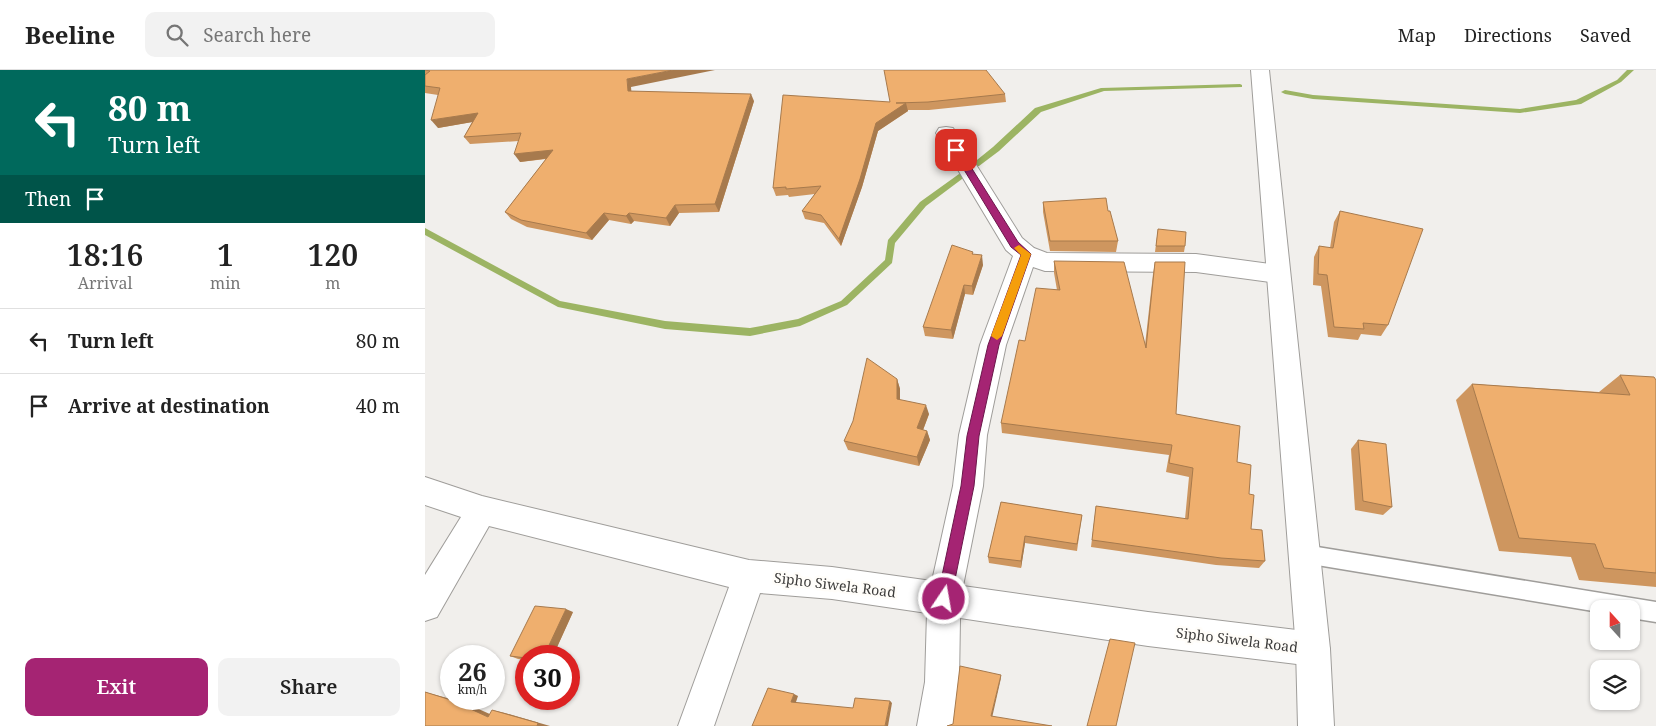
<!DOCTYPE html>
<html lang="en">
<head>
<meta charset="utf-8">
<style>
	:root { --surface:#fff; --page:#f2f2f2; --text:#222; --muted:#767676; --line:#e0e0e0; --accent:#a52473 }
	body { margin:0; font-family:"Noto Serif",serif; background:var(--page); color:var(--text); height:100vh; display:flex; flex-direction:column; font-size:19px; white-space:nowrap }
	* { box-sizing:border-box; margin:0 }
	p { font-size:16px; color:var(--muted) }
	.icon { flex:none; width:28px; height:28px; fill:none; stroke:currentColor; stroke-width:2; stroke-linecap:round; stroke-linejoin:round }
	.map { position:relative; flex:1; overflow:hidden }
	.sheet { display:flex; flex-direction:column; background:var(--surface); width:425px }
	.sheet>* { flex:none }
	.top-card { background:#00695c; color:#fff; overflow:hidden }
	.needle { width:32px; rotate:339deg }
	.controls { position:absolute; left:1165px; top:530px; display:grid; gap:10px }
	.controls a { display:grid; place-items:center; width:50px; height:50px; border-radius:10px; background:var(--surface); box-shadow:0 1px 4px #0004; font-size:25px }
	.speed { position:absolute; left:15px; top:575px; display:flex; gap:10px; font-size:25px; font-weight:700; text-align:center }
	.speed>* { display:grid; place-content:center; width:65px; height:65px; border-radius:50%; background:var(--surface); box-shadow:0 1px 4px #0004; line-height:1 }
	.speed small { font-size:12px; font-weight:400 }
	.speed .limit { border:8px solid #d22; background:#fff; color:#111 }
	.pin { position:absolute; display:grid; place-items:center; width:42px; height:42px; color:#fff; margin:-21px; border-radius:10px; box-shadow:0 2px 8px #0006 }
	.me { position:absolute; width:55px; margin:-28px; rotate:12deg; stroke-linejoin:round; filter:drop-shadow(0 0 4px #0008) }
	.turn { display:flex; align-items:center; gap:18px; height:105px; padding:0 25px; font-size:22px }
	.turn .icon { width:65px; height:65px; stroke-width:2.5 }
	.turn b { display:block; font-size:35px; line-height:42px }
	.then { display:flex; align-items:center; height:48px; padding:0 25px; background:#0003; gap:10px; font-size:19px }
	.eta { display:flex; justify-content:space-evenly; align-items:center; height:85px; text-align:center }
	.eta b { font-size:30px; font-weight:600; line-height:35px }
	.action { display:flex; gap:10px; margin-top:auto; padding:10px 25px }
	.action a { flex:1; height:58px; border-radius:10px; background:var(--accent); color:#fff; font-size:20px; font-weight:600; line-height:58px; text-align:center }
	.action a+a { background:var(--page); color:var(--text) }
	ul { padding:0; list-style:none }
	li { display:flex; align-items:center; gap:15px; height:65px; padding:0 25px; border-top:1px solid var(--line) }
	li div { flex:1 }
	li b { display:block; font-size:19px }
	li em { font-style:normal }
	header { display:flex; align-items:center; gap:30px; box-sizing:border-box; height:70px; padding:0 25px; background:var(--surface); border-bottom:1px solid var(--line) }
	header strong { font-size:24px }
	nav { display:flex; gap:28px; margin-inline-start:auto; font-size:18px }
	.search { width:350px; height:45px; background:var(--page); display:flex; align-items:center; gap:12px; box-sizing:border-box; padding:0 18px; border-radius:10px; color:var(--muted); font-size:19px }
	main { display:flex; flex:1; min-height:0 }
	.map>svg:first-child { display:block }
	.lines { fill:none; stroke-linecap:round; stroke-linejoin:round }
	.stream { fill:#9cb463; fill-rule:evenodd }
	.lane-casing { stroke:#9f9d9a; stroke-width:3 }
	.street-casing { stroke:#9f9d9a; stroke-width:2 }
	.secondary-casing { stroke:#9f9d9a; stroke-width:2 }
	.lane { fill:#fff; fill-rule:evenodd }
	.street { fill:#fff; fill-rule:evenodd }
	.secondary { fill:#fff; fill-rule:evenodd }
	.wall { fill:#ce965f }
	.shaded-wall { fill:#a77a4d }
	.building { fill:#efaf6e; stroke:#a77a4d }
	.route { fill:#a52473; stroke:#6b174b }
	.slow { fill:#f59e0b }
	.labels { text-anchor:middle; stroke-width:5; stroke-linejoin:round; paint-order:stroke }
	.street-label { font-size:14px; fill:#3d3c3b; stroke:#fffdf9 }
</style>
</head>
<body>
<header>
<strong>Beeline</strong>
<div class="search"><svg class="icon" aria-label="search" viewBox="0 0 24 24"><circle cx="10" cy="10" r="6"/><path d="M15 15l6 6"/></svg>Search here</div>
<nav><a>Map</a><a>Directions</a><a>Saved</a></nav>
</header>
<main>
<section class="sheet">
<div class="top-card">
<div class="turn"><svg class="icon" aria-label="left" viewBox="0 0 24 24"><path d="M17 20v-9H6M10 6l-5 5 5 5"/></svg><div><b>80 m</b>Turn left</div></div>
<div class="then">Then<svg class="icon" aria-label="arrive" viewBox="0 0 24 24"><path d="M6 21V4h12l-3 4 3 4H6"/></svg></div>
</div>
<div class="eta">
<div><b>18:16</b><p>Arrival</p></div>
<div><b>1</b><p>min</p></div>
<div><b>120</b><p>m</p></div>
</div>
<ul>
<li><svg class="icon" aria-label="left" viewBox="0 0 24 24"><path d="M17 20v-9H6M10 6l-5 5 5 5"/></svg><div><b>Turn left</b></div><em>80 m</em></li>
<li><svg class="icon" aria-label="arrive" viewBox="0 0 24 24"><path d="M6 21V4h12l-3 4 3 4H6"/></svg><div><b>Arrive at destination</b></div><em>40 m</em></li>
</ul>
<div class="action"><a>Exit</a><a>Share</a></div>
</section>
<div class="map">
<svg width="1231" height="656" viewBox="0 0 1231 656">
	<rect width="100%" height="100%" fill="#f1efec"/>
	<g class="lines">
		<g class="stream">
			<polygon points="1202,0 1209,0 1196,12 1156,34 1095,43 888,29 860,24 856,22 860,20 888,25 1095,39 1151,30 1192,10"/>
			<polygon points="815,14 817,15 817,17 679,21 616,42 574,81 554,96 548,96 547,94 568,77 610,38 676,18"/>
			<polygon points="534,104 537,105 537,109 501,136 470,173 467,193 422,235 375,256 325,266 240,259 133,237 0,165 0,158 135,231 240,251 325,258 373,249 416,231 460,190 463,170 495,132"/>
		</g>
		<defs>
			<polygon id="lane" points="880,475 1231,532 1231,552 1206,548 1206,539 1174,539 1174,542 880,493 873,490 871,484 873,478"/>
			<polygon id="street" points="521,57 528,58 597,168 609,178 622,183 771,184 853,195 862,198 865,204 862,210 853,213 771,202 620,201 608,197 581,275 562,365 558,416 538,516 723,542 888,562 900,567 905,579 900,591 888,596 723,576 535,548 534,612 528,656 492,656 500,612 502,543 407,529 335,523 289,656 253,656 304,517 64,456 12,547 0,551 0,505 36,447 0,435 0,407 57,426 324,490 407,497 507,511 528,416 534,365 555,275 588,186 581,180 511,63 514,58"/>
			<polygon id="secondary" points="826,0 844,0 905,579 909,656 873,656 871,579"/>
		</defs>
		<use href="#lane" class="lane-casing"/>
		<use href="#street" class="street-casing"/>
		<use href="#secondary" class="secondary-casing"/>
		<use href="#lane" class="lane"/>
		<use href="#street" class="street"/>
		<use href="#secondary" class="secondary"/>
	</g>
	<g class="wall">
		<polygon points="0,0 206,17 206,21 329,31 294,142 254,143 245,156 209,151 206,154 184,150 167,170 102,157 86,149 80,142 121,89 95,92 94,71 45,74 39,67 47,52 13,58 13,25 0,23"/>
		<polygon points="580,24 581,32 504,40 483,40 483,41 453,61 437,117 416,176 399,153 380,149 377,141 390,124 364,127 363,125 351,126 348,118 465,32"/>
		<polygon points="618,132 683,141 693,171 691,182 625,181 618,142"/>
		<polygon points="915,141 963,255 956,266 936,264 933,270 903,267 896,216 888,215 889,187 894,176 905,178 909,152"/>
		<polygon points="733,159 760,176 759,182 730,182"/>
		<polygon points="548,182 548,184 558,195 548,225 540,224 528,269 500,266 498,257"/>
		<polygon points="629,191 720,275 728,204 730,192 751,344 812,392 824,424 826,459 840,491 834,498 791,495 666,477 671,436 760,449 764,407 741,402 744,385 577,363 576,353 600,271 632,220 629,203"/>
		<polygon points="1195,305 1231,310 1231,517 1154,510 1146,487 1074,481 1031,330 1047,314 1174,322"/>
		<polygon points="472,309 475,319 475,330 504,344 498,360 502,361 505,370 494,396 423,380 419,371"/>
		<polygon points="933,370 967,437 958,445 930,440 926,379"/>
		<polygon points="576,432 657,445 652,481 600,473 596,498 564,493 563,487"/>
		<polygon points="148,542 128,586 101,586 101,590 93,589 85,586"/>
	</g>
	<g class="shaded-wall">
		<polygon points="248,0 290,0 206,17 207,28 203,21 202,9"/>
		<polygon points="326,24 329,31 294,142 290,134"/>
		<polygon points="481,33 483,41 453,61 437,117 416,176 414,169 451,53"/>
		<polygon points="53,43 59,50 13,58 6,50"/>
		<polygon points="128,80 133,87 95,92 89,84"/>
		<polygon points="250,135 254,143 245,156 241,148"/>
		<polygon points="179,143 184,150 167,170 161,163"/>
		<polygon points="204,143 209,151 206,154 201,146"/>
		<polygon points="557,185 558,195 548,225 547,216"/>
		<polygon points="539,215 540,224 528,269 526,260"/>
		<polygon points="472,309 475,319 475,338 472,329"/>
		<polygon points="501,335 504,344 495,368 492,358"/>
		<polygon points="502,361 505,370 494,396 492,387"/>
		<polygon points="600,466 600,473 596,498 596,491"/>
		<polygon points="141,539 148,542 128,586 119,586"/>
		<polygon points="576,605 576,608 567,648 566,646"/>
		<polygon points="0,622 40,633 76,649 63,647"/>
		<polygon points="369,624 373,626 370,635 366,632"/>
		<polygon points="465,631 467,633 463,656 460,656"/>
		<polygon points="67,640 80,643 125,656 112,656"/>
	</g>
	<g class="building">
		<polygon points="0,0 248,0 202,9 203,21 326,24 290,134 250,135 241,148 204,143 201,146 179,143 161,163 96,150 80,142 128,80 89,84 96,63 39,67 53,43 6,50 15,18 0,16 0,5 5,1"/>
		<polygon points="459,0 561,0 580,24 503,32 471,33 481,33 451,53 435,109 414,169 396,145 377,141 396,116 361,119 361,117 348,118 358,25 465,32"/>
		<polygon points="681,128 683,141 685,141 693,171 625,171 618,132"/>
		<polygon points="915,141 998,159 963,255 938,253 939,259 909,257 902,205 893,204 894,176 908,178"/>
		<polygon points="733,159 761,162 760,176 731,176"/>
		<polygon points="527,175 548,182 547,184 557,185 547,216 539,215 526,260 498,257"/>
		<polygon points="629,191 699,192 721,278 730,192 760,192 751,344 815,356 812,392 826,395 824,424 829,425 826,459 837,460 840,491 796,488 667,470 671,436 763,449 768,398 744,393 747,375 576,353 594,270 600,271 611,218 635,220"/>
		<polygon points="442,288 472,309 472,329 501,335 492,358 502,361 492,387 419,371 428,351"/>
		<polygon points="1195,305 1229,307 1231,310 1231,503 1179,498 1170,474 1094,468 1047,314 1205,325"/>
		<polygon points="933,370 961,374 967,437 938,431"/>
		<polygon points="576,432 657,445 652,474 600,466 596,491 563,487"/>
		<polygon points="110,536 141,539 119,586 101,586 101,588 85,586"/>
		<polygon points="685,569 710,573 691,656 662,656"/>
		<polygon points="535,596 576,605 566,646 627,656 522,656 528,654"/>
		<polygon points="343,618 369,624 366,632 428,638 430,628 465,631 460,656 327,656"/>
		<polygon points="0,622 26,630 63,647 67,640 113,653 112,656 0,656"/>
	</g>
	<polygon class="route" points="531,77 534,78 593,172 606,184 574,275 554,366 549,416 526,529 524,534 519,536 514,534 512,529 536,416 542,366 563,275 596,185 586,177 527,80"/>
	<polygon class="slow" points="594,175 606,184 577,266 572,270 566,266 596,185 589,178"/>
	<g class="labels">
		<g class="street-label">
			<text transform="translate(410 515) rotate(7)" y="5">Sipho Siwela Road</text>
			<text transform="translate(812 570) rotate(7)" y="5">Sipho Siwela Road</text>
		</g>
	</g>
</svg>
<div class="controls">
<a><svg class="needle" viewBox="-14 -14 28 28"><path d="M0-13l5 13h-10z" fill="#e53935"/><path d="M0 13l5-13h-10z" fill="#767676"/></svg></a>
<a><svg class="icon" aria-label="layers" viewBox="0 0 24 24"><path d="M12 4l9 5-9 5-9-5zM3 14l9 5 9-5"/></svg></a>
</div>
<div class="speed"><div>26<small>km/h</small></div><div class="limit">30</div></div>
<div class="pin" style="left:531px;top:80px;background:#d93025"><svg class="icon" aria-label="arrive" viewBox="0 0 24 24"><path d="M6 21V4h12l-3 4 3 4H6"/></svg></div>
<svg class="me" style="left:519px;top:529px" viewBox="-20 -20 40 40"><circle r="17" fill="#a52473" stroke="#fff" stroke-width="3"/><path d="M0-11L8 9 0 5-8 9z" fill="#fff"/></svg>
</div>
</main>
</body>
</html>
